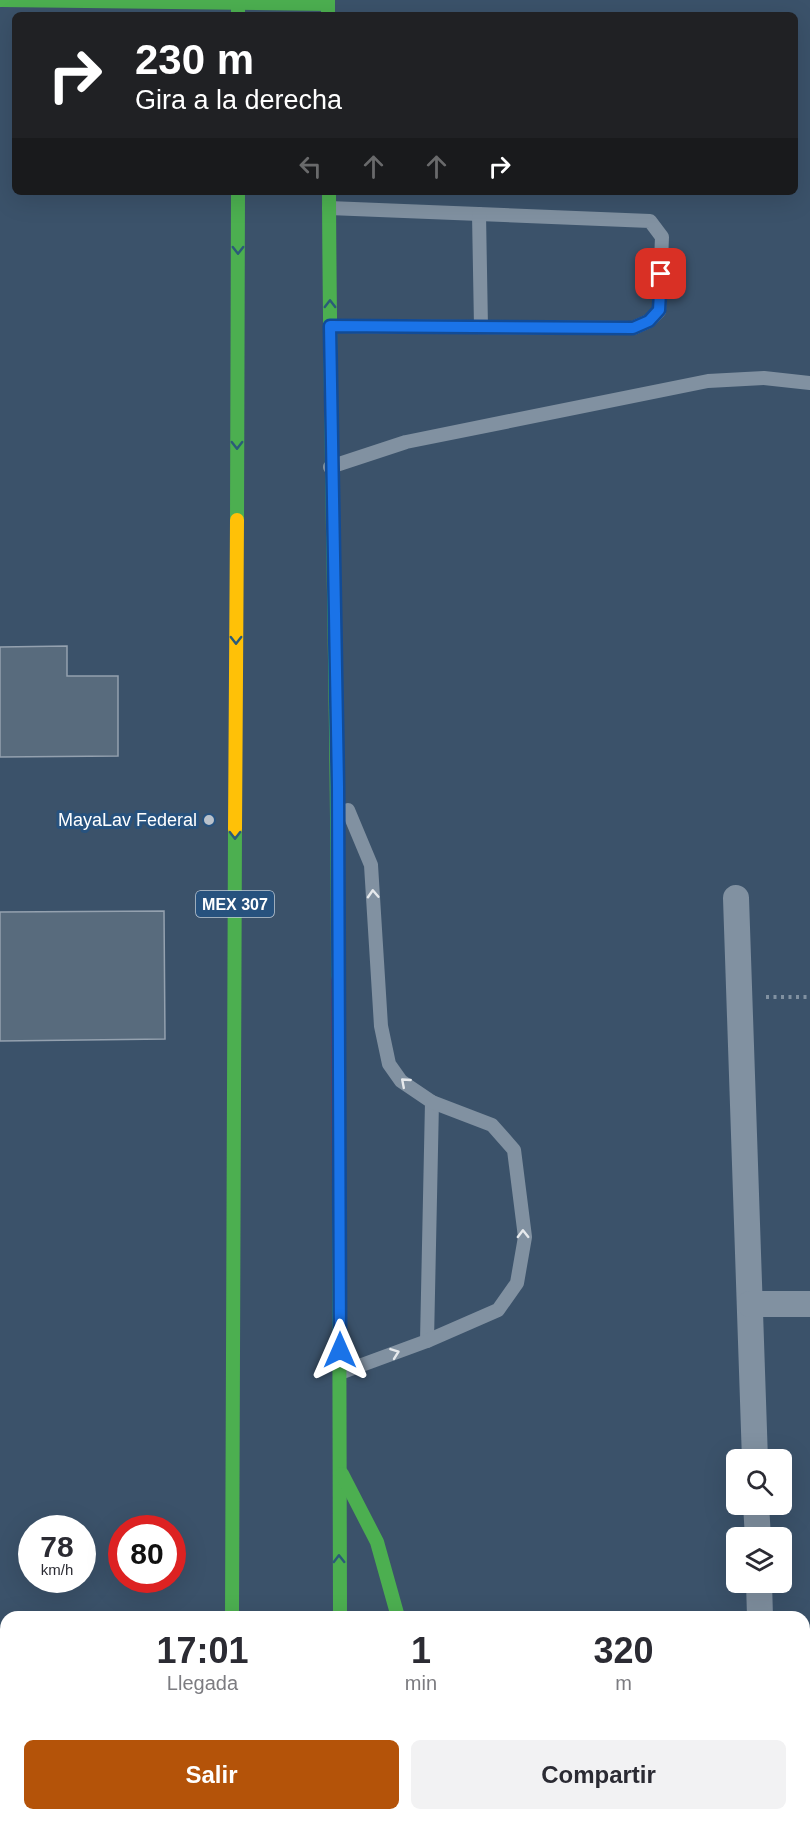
<!DOCTYPE html>
<html lang="es">
<head>
<meta charset="utf-8">
<style>
	:root { --surface:#fff; --page:#f2f2f3; --text:#2b2b33; --muted:#7c7c81; --accent:#b45309 }
	body { margin:0; font-family:Helvetica,sans-serif; background:var(--page); color:var(--text); height:100vh; display:flex; flex-direction:column; font-size:22px; white-space:nowrap }
	* { box-sizing:border-box; margin:0 }
	p { font-size:20px; color:var(--muted) }
	.icon { flex:none; width:33px; height:33px; fill:none; stroke:currentColor; stroke-width:2; stroke-linecap:round; stroke-linejoin:round }
	.map { position:relative; flex:1; overflow:hidden }
	.drawer { position:absolute; left:0px; top:1611px; width:810px; height:210px; display:flex; flex-direction:column; background:var(--surface); border-radius:18px 18px 0 0; box-shadow:0 6px 24px #0002 }
	.drawer>* { flex:none }
	.top-card { position:absolute; left:12px; top:12px; width:786px; height:183px; border-radius:9px; box-shadow:0 6px 24px #0002; background:#202124; color:#fff; overflow:hidden }
	.buttons { position:absolute; left:726px; top:1449px; display:grid; gap:12px }
	.buttons a { display:grid; place-items:center; width:66px; height:66px; border-radius:9px; background:var(--surface); box-shadow:0 6px 24px #0002; font-size:30px }
	.speed { position:absolute; left:18px; top:1515px; display:flex; gap:12px; font-size:30px; font-weight:700; text-align:center }
	.speed>* { display:grid; place-content:center; width:78px; height:78px; border-radius:50%; background:var(--surface); box-shadow:0 6px 24px #0002; line-height:1 }
	.speed small { font-size:15px; font-weight:400 }
	.speed .limit { border:9px solid #d22; background:#fff; color:#111 }
	.pin { position:absolute; display:grid; place-items:center; width:51px; height:51px; color:#fff; margin:-26px; border-radius:12px; box-shadow:0 3px 9px #0006 }
	.me { position:absolute; width:66px; margin:-33px; rotate:0deg; stroke-linejoin:round; filter:drop-shadow(0 0 4px #0008) }
	.turn { display:flex; align-items:center; gap:21px; height:126px; padding:0 24px; font-size:27px }
	.turn .icon { width:78px; height:78px; stroke-width:2.5 }
	.turn b { display:block; font-size:42px; line-height:51px }
	.lanes { display:flex; align-items:center; height:57px; padding:0 24px; background:#0003; justify-content:center; gap:30px; direction:ltr }
	.lanes .off { opacity:.35 }
	.eta { display:flex; justify-content:space-evenly; align-items:center; height:102px; text-align:center }
	.eta b { font-size:36px; font-weight:700; line-height:42px }
	.cta { display:flex; gap:12px; margin-top:auto; padding:12px 24px }
	.cta a { flex:1; height:69px; border-radius:9px; background:var(--accent); color:#fff; font-size:24px; font-weight:700; line-height:69px; text-align:center }
	.cta a+a { background:var(--page); color:var(--text) }
	.map>svg:first-child { display:block }
	.building { fill:#586b7d; stroke:#94a1af; stroke-width:1.5 }
	.lines { fill:none; stroke-linecap:round; stroke-linejoin:round }
	.path { stroke:#8191a1; stroke-width:4; stroke-dasharray:3 4.5; stroke-linecap:butt }
	.lane { stroke:#8191a1; stroke-width:14 }
	.street { stroke:#8191a1; stroke-width:26 }
	.fast { stroke:#4caf50; stroke-width:14 }
	.slow { stroke:#ffc107; stroke-width:14 }
	.jam { stroke:#c62828; stroke-width:14 }
	.oneway { stroke:#2b5b79 }
	.oneway2 { stroke:#e6e9ec }
	.route-casing { stroke:#114b97; stroke-width:15 }
	.route { stroke:#1a73e8; stroke-width:10 }
	.poi-dot { fill:#bac2cb; stroke:#27527e; stroke-width:2 }
	.labels { text-anchor:middle; stroke-width:6; stroke-linejoin:round; paint-order:stroke }
	.shield { fill:#27527e; stroke:#becbd8; stroke-width:1.5 }
	.shield-label { font-size:16px; font-weight:bold; fill:#fff }
	.poi-label { font-size:18px; fill:#fff; stroke:#27527e; text-anchor:end }
</style>
</head>
<body>
<div class="map">
<svg width="810" height="1821" viewBox="0 0 810 1821">
	<rect width="100%" height="100%" fill="#3b526a"/>
	<g class="building">
		<polygon points="67,646 67,676 118,676 118,756 0,757 0,647"/>
		<polygon points="164,911 165,1039 0,1041 0,912"/>
	</g>
	<g class="lines">
		<polyline class="path" points="766,997 810,997"/>
		<g class="lane">
			<polyline points="329,208 650,221 662,237 659,311 649,321 633,328 330,326"/>
			<polyline points="479,214 481,327"/>
			<polyline points="330,467 406,442 708,381 764,378 810,383"/>
			<polyline points="427,1341 432,1102"/>
			<polyline points="340,1373 427,1341 498,1310 517,1283 525,1237 514,1150 492,1125 432,1102 401,1081 389,1064 381,1026 371,865 348,810"/>
		</g>
		<g class="street">
			<polyline points="736,898 755,1460"/>
			<polyline points="750,1304 810,1304"/>
			<polyline points="756,1504 758,1538"/>
			<polyline points="759,1582 760,1617"/>
		</g>
		<g class="fast">
			<polyline points="0,0 328,4"/>
			<polyline points="238,0 238,15"/>
			<polyline points="328,0 328,15"/>
			<path d="M329,192C330,455 338,717 338,980"/>
			<polyline points="237,520 238,192"/>
			<polyline points="339,1194 340,1617"/>
			<polyline points="342,1474 377,1542 398,1617"/>
			<polyline points="232,1617 235,829"/>
			<polyline points="232,1815 232,1821"/>
			<polyline points="397,1815 397,1821"/>
			<polyline points="339,1821 340,1815"/>
		</g>
		<g class="slow">
			<polyline points="235,829 237,520"/>
			<polyline points="804,1657 810,1657"/>
		</g>
		<polyline class="jam" points="338,980 339,1194"/>
	</g>
	<defs><path id="oneway-chevron" d="M-2-3.5L2.5 0L-2 3.5" fill="none" stroke-width="1.6" stroke-linecap="round" stroke-linejoin="round" transform="scale(1.5)"/></defs>
	<g class="oneway">
		<use href="#oneway-chevron" transform="translate(238 250) rotate(90)"/>
		<use href="#oneway-chevron" transform="translate(330 304) rotate(-90)"/>
		<use href="#oneway-chevron" transform="translate(237 445) rotate(90)"/>
		<use href="#oneway-chevron" transform="translate(236 640) rotate(90)"/>
		<use href="#oneway-chevron" transform="translate(235 835) rotate(90)"/>
		<use href="#oneway-chevron" transform="translate(339 1559) rotate(-91)"/>
	</g>
	<g class="oneway2">
		<use href="#oneway-chevron" transform="translate(373 894) rotate(-93)"/>
		<use href="#oneway-chevron" transform="translate(405 1082) rotate(-139)"/>
		<use href="#oneway-chevron" transform="translate(523 1234) rotate(-91)"/>
		<use href="#oneway-chevron" transform="translate(395 1353) rotate(-20)"/>
	</g>
	<g class="lines">
		<defs>
			<polyline id="route" points="340,1350 338,786 330,326 633,328 649,321 659,310 661,274"/>
		</defs>
		<use href="#route" class="route-casing"/>
		<use href="#route" class="route"/>
	</g>
	<circle class="poi-dot" cx="209" cy="820" r="6"/>
	<g class="labels">
		<rect class="shield" x="196" y="891" width="78" height="26" rx="4.5"/>
		<g class="shield-label">
			<text x="235" y="910">MEX 307</text>
		</g>
		<g class="poi-label">
			<text x="197" y="826">MayaLav Federal</text>
		</g>
	</g>
</svg>
<div class="buttons">
<a><svg class="icon" aria-label="search" viewBox="0 0 24 24"><circle cx="10" cy="10" r="6"/><path d="M15 15l6 6"/></svg></a>
<a><svg class="icon" aria-label="layers" viewBox="0 0 24 24"><path d="M12 4l9 5-9 5-9-5zM3 14l9 5 9-5"/></svg></a>
</div>
<div class="speed"><div>78<small>km/h</small></div><div class="limit">80</div></div>
<div class="pin" style="left:661px;top:274px;background:#d93025"><svg class="icon" aria-label="arrive" viewBox="0 0 24 24"><path d="M6 21V4h12l-3 4 3 4H6"/></svg></div>
<svg class="me" style="left:340px;top:1350px" viewBox="-20 -20 40 40"><path d="M0-17L14 15 0 8-14 15z" fill="#1a73e8" stroke="#fff" stroke-width="4"/></svg>
<div class="top-card">
<div class="turn"><svg class="icon" aria-label="right" viewBox="0 0 24 24"><path d="M7 20v-9h11M14 6l5 5-5 5"/></svg><div><b>230 m</b>Gira a la derecha</div></div>
<div class="lanes"><svg class="icon off" aria-label="left" viewBox="0 0 24 24"><path d="M17 20v-9H6M10 6l-5 5 5 5"/></svg><svg class="icon off" aria-label="ahead" viewBox="0 0 24 24"><path d="M12 20V5M6 11l6-6 6 6"/></svg><svg class="icon off" aria-label="ahead" viewBox="0 0 24 24"><path d="M12 20V5M6 11l6-6 6 6"/></svg><svg class="icon" aria-label="right" viewBox="0 0 24 24"><path d="M7 20v-9h11M14 6l5 5-5 5"/></svg></div>
</div>
<section class="drawer">
<div class="eta">
<div><b>17:01</b><p>Llegada</p></div>
<div><b>1</b><p>min</p></div>
<div><b>320</b><p>m</p></div>
</div>
<div class="cta"><a>Salir</a><a>Compartir</a></div>
</section>
</div>
</body>
</html>
